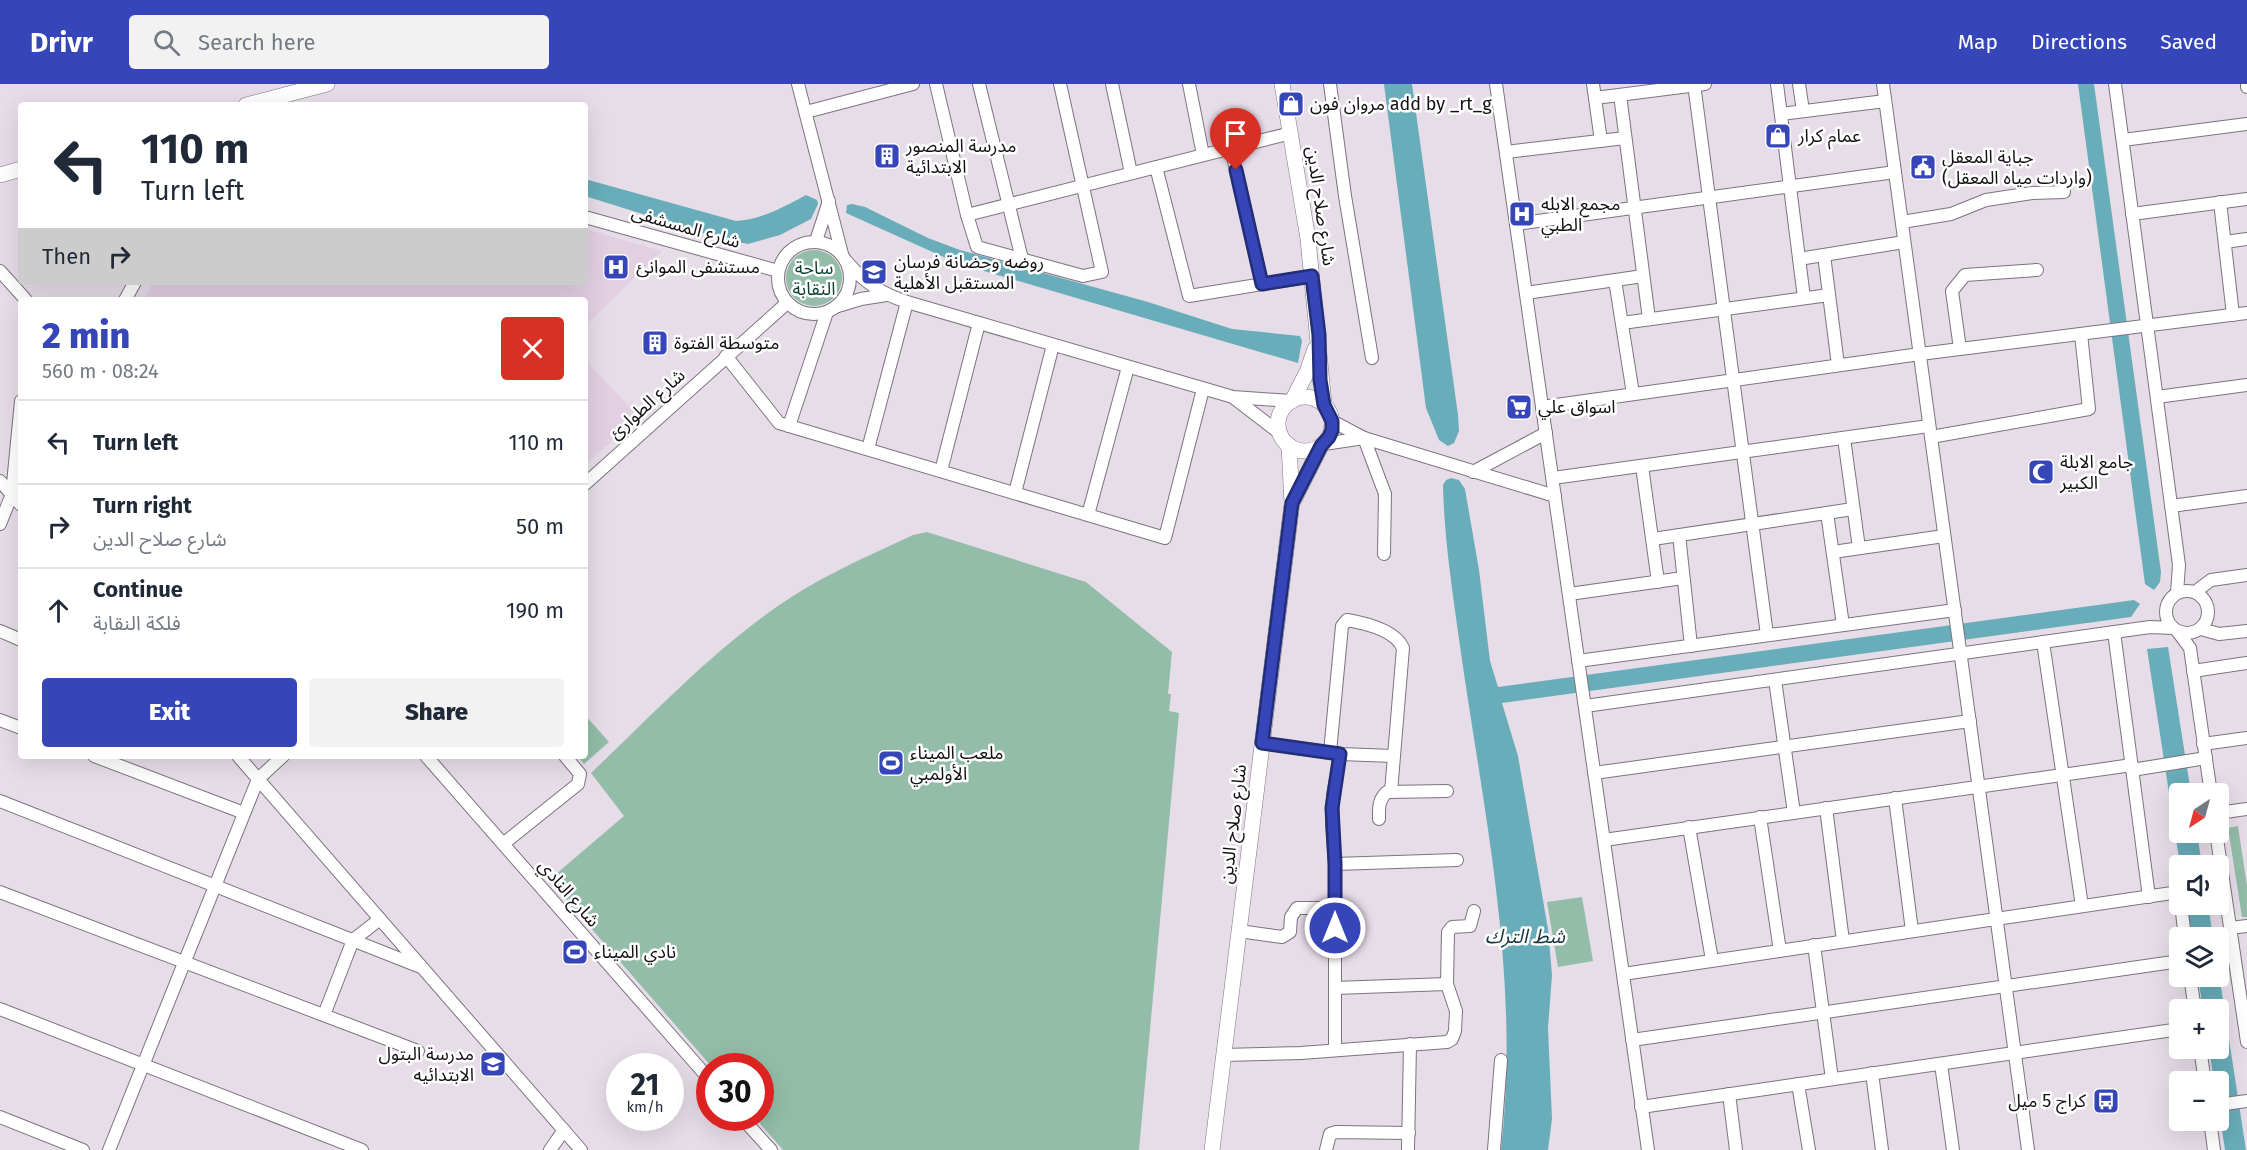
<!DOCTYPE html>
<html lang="en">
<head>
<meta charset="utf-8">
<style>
	:root { --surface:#fff; --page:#f2f2f3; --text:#1f2937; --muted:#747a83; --line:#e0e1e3; --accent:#3646b9 }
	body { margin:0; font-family:"Fira Sans","Noto Sans Arabic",sans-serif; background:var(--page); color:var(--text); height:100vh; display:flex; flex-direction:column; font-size:22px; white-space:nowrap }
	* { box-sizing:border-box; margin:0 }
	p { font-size:20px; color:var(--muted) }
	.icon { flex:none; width:33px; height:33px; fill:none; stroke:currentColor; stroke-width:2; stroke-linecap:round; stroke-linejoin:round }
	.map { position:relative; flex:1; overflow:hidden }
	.sheet { position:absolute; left:18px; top:213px; width:570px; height:462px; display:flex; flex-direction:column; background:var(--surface); border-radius:6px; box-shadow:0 6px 24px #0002 }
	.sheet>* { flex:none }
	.hud { position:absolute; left:18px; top:18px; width:570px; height:183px; border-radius:6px; box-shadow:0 6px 24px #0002; background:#fff; color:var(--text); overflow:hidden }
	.needle { width:39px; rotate:216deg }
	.fabs { position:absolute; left:2169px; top:699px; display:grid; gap:12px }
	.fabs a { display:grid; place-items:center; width:60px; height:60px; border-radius:6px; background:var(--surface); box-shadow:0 6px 24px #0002; font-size:30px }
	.speed { position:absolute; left:606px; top:969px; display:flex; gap:12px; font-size:30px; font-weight:700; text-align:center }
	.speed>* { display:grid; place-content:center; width:78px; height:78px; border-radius:50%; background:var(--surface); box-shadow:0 6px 24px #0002; line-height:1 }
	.speed small { font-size:15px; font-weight:400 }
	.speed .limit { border:9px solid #d22; background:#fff; color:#111 }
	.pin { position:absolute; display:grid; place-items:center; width:51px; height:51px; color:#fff; margin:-62px -26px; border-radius:50% 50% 50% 0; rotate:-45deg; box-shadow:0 0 6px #0007 }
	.pin .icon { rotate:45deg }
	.me { position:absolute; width:66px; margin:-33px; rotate:0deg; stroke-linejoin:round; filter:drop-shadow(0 0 4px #0008) }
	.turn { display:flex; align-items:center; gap:21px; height:126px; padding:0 24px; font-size:27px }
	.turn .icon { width:78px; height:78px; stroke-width:2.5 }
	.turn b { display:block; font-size:42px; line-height:51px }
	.then { display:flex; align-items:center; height:57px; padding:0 24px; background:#0003; gap:12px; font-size:22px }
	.round { display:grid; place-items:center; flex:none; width:63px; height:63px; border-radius:6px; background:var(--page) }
	.overview { display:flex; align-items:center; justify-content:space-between; height:102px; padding:0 24px }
	h1 { font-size:36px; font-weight:800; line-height:45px; color:var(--accent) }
	.action { display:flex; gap:12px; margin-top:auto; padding:12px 24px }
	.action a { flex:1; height:69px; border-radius:6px; background:var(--accent); color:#fff; font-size:24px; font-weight:800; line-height:69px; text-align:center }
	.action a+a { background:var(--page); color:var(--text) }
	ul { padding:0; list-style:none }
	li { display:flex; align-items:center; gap:18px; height:84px; padding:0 24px; border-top:2px solid var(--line) }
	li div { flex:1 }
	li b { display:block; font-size:22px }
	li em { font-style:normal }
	header { display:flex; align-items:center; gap:36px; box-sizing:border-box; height:84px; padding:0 30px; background:var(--accent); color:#fff }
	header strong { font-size:28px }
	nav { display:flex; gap:33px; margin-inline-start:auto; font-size:21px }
	.search { width:420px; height:54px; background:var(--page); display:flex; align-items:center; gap:15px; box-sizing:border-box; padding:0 21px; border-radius:6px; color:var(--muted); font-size:22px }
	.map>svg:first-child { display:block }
	.medical { fill:#e2d0e2 }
	.green { fill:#93bda9 }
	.water { fill:#68adb9 }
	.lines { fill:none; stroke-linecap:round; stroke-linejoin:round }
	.minor-casing { stroke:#7c737e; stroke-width:14 }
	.major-casing { stroke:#7c737e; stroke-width:16 }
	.minor { stroke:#fff; stroke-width:12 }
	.major { stroke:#fff; stroke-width:15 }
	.route-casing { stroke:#232e78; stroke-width:15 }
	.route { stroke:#3646b9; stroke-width:10 }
	.labels { text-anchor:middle; stroke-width:5; stroke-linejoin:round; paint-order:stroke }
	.poi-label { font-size:18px; fill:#130f13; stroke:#fff; text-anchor:start }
	.street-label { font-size:18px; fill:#130f13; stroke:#fff }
	.park-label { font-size:18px; fill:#0e3f2d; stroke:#fff }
	.water-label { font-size:20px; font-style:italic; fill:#16383e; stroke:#fff }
</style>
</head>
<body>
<header>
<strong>Drivr</strong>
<div class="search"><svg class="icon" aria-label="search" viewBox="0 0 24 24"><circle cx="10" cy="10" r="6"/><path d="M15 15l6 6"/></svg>Search here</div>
<nav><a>Map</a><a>Directions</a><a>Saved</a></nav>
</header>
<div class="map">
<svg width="2247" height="1066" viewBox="0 0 2247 1066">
	<rect width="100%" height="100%" fill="#e7dde9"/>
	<g class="medical">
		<polygon points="585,145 662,167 585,242 585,216 144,216 153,198 585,198"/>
		<polygon points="585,276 640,334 585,380"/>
	</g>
	<g class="green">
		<circle cx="814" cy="194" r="28"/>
		<path d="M927,448L1086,498L1172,568L1168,610H1171L1169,627L1179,629L1139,1066H783L755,1034H760V982H711L549,796L624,732L591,689C650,633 708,571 775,524C817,494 866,473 913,451Z"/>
		<polygon points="585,631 609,658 584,680 577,672 585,672"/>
		<polygon points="2238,742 2247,802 2247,833 2242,833 2228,744"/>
		<polygon points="1582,813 1593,877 1558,883 1547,818"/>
	</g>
	<g class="water">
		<polygon points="1384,0 1412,0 1458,331 1459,347 1454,359 1448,362 1439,356 1426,324"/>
		<polygon points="2078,0 2094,0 2161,488 2160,498 2154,506 2145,500"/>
		<path d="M585,95L736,137C762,135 784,123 806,111L817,116L818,120L811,135L780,151L748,160L722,155L585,112Z"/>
		<polygon points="852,120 865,123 928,154 960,166 1148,218 1232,245 1300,252 1302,257 1298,279 957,179 846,129 847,121"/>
		<path d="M1451,394L1459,396L1465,405L1479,486L1490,577L1498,603L2134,516L2140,520L2131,533L1502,619L1518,672L1548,845L1552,891L1548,944L1552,1035L1548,1066H1501C1521,891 1483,727 1459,555C1452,504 1444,452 1443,401L1446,396Z"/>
		<polygon points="2168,563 2191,709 2180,710 2180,748 2197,749 2202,781 2180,781 2147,565"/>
		<polygon points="2186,821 2208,821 2213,853 2191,853"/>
		<polygon points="2219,890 2246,1066 2225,1066 2219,1027 2218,998 2214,997 2209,965 2218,964 2218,926 2203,925 2198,893 2218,892"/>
	</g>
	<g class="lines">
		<defs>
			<g id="minor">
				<polyline points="798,0 842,170"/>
				<polyline points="936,0 967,131 977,163 1083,192 1102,188 1060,0"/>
				<polyline points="979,0 1022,175"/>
				<polyline points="1112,0 1131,89"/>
				<polyline points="1189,0 1203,71"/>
				<polyline points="1330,0 1345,112 1372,274"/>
				<polyline points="1496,0 1648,1066"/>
				<polyline points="1593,0 1601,57"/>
				<polyline points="1694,0 1767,551"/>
				<polyline points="1777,0 1804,214"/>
				<polyline points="1799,0 1803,27"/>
				<polyline points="1883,0 2028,1066"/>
				<polyline points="2115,0 2179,481 2177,509"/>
				<polyline points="2247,0 2247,3"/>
				<polyline points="1620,11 1649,235"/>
				<polyline points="1595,14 1705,0"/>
				<polyline points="806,28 913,0"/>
				<polyline points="1781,30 1885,17"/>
				<polyline points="2123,56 2247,40"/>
				<polyline points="1231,64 1262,200"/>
				<polyline points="1506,68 1625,54"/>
				<polyline points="1156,83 1189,212 1312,192"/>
				<polyline points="2220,118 2233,231"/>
				<polyline points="2132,130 2247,115"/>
				<polyline points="967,131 1291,49"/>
				<polyline points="585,133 778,187"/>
				<polyline points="1902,138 1951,130 1986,116 2032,109 2064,108"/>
				<polyline points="1516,140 1895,88"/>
				<polyline points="816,157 829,117"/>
				<circle cx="814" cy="194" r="36"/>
				<polyline points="2225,158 2247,155"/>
				<polyline points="1824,171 1838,281"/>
				<polyline points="1799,175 1904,158"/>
				<path d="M847,178C864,198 882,210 907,218L1233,313L1291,317"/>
				<polyline points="0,187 26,216"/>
				<polyline points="1615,196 1633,310"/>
				<polyline points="1526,209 1643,192"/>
				<polyline points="125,216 135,198"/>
				<polyline points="838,222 861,215 886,211"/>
				<polyline points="1622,239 1829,211"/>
				<polyline points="1960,265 1952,207 1965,191 2037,186"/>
				<polyline points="726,272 779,339 1165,454 1203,305"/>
				<polyline points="2157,313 2247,301"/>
				<polyline points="1234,314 1281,350"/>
				<polyline points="1542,323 1920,270 2247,229"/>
				<polyline points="1332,337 1364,354 1555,412"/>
				<polyline points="789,342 827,228"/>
				<polyline points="1931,353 2089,325 2081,250"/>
				<polyline points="1364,354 1385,410 1384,470"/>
				<polyline points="1844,354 1859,464"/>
				<polyline points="1324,360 1364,354"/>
				<polyline points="868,365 907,218"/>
				<polyline points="1642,382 1658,498"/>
				<polyline points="941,387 979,239"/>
				<polyline points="1473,388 1546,349"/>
				<polyline points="1553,394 1929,342"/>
				<polyline points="0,397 21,421"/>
				<polyline points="585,400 787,219"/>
				<polyline points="1015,409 1053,261"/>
				<polyline points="2171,422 2247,412"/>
				<polyline points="1827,429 1843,541"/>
				<polyline points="1088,431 1128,283"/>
				<polyline points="0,440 12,410 21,317"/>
				<polyline points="1679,451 1691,562"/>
				<polyline points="1653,455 1853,425"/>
				<polyline points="1833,468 1944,452"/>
				<circle cx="2187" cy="528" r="21"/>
				<polyline points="2195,508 2211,496 2247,491"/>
				<polyline points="1569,510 1683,494"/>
				<polyline points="2201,545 2219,550 2247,547"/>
				<polyline points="0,547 21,556"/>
				<polyline points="2114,548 2149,813"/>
				<polyline points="2178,548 2190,564 2211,710"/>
				<polyline points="2043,558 2082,822"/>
				<polyline points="1578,577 1955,526"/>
				<polyline points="2193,587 2247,579"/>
				<polyline points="1775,596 1794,729"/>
				<polyline points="1585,622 2150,543 2173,544"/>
				<polyline points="0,636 21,644"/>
				<polyline points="1262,659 1340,670 1393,672"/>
				<polyline points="2203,660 2247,654"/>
				<path d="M1330,668L1342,542L1347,536C1365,539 1395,546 1403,564L1391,708"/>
				<polyline points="94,672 244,729"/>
				<polyline points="238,672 581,1066"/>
				<polyline points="426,672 710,996"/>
				<polyline points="2132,686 2206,674"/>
				<polyline points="1594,689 1970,637"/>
				<polyline points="1895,714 1912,847"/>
				<polyline points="0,717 418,882"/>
				<polyline points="1826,724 1843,857"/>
				<polyline points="2218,729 2247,725"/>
				<polyline points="1760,733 1780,867"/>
				<path d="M1379,735C1379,724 1378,716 1387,708L1447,707"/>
				<polyline points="1689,743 1712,876"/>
				<polyline points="2216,748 2247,958"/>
				<polyline points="1604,756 2132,681"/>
				<polyline points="503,760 578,700 580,690 565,672"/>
				<polyline points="1335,780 1457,776"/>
				<polyline points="0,808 418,967"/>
				<polyline points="2181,820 2185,854"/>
				<polyline points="2230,844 2247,842"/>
				<polyline points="1239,847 1282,853 1290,848 1291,833 1297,824 1335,824"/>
				<polyline points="1814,861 1832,995"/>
				<polyline points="1623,890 2172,809 2180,814"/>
				<polyline points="2190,892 2195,926"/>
				<polyline points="1335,904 1447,900"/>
				<polyline points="0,925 362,1066"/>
				<polyline points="324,931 353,856 380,835"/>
				<polyline points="1632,956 2180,877"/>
				<polyline points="2200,964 2205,998"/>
				<polyline points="1335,966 1335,780 1332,741 1333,711 1340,670"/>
				<polyline points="1223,971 1301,969 1447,958 1452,955 1455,947 1456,927 1447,900 1448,848 1452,843 1470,842 1474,827"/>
				<polyline points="1941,980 1953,1066"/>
				<polyline points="1872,989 1882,1066"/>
				<polyline points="1798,1000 1809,1066"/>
				<polyline points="1729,1010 1736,1066"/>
				<polyline points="2218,1021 2247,1017"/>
				<polyline points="1641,1023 2180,945"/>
				<polyline points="0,1033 83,1066"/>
				<polyline points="742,1034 771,1066"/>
				<polyline points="2210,1036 2214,1066"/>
				<polyline points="109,1066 258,695 283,672"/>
				<polyline points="550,1066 564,1046"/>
				<polyline points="1326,1066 1330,1050 1336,1048 1409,1049"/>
				<polyline points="1408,1066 1410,960"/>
				<polyline points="1494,1066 1501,976"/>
			</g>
			<g id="major">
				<polyline points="1282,0 1308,155 1324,320"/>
				<polyline points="246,21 327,0"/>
				<polyline points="0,91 21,85"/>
				<circle cx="1305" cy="340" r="27"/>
				<polyline points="1292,317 1307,288 1315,265"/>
				<polyline points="1294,416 1321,362"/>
				<polyline points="1212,1066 1292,419 1289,361"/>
			</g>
		</defs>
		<use href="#minor" class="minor-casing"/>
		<use href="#major" class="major-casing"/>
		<use href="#minor" class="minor"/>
		<use href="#major" class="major"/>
	</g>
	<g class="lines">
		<defs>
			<polyline id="route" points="1236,86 1262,200 1312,192 1319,251 1320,296 1324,321 1332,337 1332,346 1329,353 1321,362 1292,419 1262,659 1340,670 1332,724 1335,780 1335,844"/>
		</defs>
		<use href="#route" class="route-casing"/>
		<use href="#route" class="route"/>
	</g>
	<defs>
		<symbol id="shop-square" viewBox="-11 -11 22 22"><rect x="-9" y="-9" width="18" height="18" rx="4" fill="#3646b9" stroke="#fff"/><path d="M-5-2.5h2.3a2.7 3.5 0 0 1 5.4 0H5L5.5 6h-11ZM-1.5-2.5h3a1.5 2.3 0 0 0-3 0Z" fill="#fff"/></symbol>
		<symbol id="building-square" viewBox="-11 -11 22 22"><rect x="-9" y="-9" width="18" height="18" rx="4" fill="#3646b9" stroke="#fff"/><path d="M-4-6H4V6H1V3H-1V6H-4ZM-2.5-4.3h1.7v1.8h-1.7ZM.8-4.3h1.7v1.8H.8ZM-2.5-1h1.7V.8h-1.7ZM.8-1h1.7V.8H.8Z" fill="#fff"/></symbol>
		<symbol id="civic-square" viewBox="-11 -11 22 22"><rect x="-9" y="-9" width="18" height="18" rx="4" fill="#3646b9" stroke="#fff"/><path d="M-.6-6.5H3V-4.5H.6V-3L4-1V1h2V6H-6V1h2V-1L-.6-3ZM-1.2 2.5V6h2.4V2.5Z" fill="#fff"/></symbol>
		<symbol id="hospital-square" viewBox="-11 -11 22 22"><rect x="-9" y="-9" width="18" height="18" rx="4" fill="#3646b9" stroke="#fff"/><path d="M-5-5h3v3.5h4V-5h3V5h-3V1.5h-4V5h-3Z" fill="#fff"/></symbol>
		<symbol id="school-square" viewBox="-11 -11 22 22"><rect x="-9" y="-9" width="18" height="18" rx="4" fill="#3646b9" stroke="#fff"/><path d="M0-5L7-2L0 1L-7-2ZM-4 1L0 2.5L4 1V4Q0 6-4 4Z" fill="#fff"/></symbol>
		<symbol id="supermarket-square" viewBox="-11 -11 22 22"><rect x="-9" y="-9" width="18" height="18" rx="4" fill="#3646b9" stroke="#fff"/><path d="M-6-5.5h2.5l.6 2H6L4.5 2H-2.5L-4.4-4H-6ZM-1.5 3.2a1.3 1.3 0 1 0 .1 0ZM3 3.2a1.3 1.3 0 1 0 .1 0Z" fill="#fff"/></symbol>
		<symbol id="mosque-square" viewBox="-11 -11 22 22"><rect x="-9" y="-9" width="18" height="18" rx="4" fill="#3646b9" stroke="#fff"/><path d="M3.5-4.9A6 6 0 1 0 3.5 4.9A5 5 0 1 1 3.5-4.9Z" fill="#fff"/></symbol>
		<symbol id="stadium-square" viewBox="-11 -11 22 22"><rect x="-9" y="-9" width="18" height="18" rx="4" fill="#3646b9" stroke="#fff"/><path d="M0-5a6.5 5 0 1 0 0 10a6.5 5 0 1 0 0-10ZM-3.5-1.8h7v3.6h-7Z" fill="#fff"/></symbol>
		<symbol id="bus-square" viewBox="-11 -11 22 22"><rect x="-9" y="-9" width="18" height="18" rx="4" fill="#3646b9" stroke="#fff"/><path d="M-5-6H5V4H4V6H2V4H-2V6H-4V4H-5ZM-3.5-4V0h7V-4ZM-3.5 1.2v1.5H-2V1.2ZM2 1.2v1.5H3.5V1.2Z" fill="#fff"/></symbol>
	</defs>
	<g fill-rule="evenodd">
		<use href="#shop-square" x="1276" y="5" width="30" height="30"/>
		<use href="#shop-square" x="1763" y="37" width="30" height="30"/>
		<use href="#building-square" x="872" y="57" width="30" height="30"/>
		<use href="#civic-square" x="1908" y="68" width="30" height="30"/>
		<use href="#hospital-square" x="1507" y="115" width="30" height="30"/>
		<use href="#hospital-square" x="601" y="168" width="30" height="30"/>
		<use href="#school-square" x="859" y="173" width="30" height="30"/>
		<use href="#building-square" x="640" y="244" width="30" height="30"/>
		<use href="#supermarket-square" x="1504" y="308" width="30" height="30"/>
		<use href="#mosque-square" x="2026" y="373" width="30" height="30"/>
		<use href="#stadium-square" x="876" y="664" width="30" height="30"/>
		<use href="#stadium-square" x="560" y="853" width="30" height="30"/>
		<use href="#school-square" x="478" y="965" width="30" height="30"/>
		<use href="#bus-square" x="2091" y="1002" width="30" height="30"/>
	</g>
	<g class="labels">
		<g class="poi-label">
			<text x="1310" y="26">مروان فون add by _rt_g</text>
			<text x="1798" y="58">عمام كرار</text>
			<text x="906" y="68">مدرسة المنصور<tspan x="906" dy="21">الابتدائية</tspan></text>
			<text x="1942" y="79">جباية المعقل<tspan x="1942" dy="21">(واردات مياه المعقل)</tspan></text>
			<text x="1541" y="126">مجمع الابله<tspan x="1541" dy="21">الطبي</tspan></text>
			<text x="894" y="184">روضه وحضانة فرسان<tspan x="894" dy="21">المستقبل الأهلية</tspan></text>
			<text x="636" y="189">مستشفى الموانئ</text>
			<text x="674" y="265">متوسطة الفتوة</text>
			<text x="1538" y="329">اسواق علي</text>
			<text x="2060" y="384">جامع الابلة<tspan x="2060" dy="21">الكبير</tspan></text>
			<text x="910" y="675">ملعب الميناء<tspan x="910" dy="21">الأولمبي</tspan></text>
			<text x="594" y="874">نادي الميناء</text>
			<text x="474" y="976" text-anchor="end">مدرسة البتول<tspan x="474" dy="21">الابتدائيه</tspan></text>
			<text x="2086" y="1023" text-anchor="end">كراج 5 ميل</text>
		</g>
		<g class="street-label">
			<text transform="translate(1321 122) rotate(82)" y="6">شارع صلاح الدين</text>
			<text transform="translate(686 143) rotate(16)" y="6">شارع المسشفى</text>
			<text transform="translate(647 320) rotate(-42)" y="6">شارع الطوارئ</text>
			<text transform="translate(1233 740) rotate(-83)" y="6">شارع صلاح الدين</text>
			<text transform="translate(569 809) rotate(49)" y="6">شارع النادي</text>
		</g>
		<g class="park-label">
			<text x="814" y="190">ساحة<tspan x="814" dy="21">النقابة</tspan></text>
		</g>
		<g class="water-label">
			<text x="1525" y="859">شط الترك</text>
		</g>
	</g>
</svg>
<div class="fabs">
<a><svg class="needle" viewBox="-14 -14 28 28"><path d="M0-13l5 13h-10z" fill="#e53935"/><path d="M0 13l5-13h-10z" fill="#747a83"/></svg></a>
<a><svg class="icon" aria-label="sound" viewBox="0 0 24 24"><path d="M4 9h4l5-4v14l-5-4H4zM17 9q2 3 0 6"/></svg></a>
<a><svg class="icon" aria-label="layers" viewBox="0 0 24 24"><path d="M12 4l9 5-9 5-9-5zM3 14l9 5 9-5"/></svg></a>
<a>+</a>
<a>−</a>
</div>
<div class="speed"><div>21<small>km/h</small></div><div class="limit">30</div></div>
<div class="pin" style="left:1236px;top:86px;background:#d93025"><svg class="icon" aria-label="arrive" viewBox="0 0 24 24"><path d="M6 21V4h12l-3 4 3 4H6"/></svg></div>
<svg class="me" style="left:1335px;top:844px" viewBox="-20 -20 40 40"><circle r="17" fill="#3646b9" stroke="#fff" stroke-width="3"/><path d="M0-11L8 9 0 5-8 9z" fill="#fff"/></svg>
<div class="hud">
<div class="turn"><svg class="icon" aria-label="left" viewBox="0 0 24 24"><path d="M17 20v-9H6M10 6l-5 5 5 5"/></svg><div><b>110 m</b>Turn left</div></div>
<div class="then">Then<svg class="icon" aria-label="right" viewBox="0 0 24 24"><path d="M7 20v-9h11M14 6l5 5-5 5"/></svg></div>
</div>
<section class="sheet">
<div class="overview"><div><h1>2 min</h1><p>560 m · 08:24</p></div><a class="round" style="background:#d93025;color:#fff"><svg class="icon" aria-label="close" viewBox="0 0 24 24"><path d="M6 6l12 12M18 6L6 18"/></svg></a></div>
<ul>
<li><svg class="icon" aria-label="left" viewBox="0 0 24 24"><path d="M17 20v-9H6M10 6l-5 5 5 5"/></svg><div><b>Turn left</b></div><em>110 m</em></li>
<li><svg class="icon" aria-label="right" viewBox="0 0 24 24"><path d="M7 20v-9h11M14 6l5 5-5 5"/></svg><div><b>Turn right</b><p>شارع صلاح الدين</p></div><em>50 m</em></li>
<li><svg class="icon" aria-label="ahead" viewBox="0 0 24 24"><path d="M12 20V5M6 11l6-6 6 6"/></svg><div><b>Continue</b><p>فلكة النقابة</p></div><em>190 m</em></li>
</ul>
<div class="action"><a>Exit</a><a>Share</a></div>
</section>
</div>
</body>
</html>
